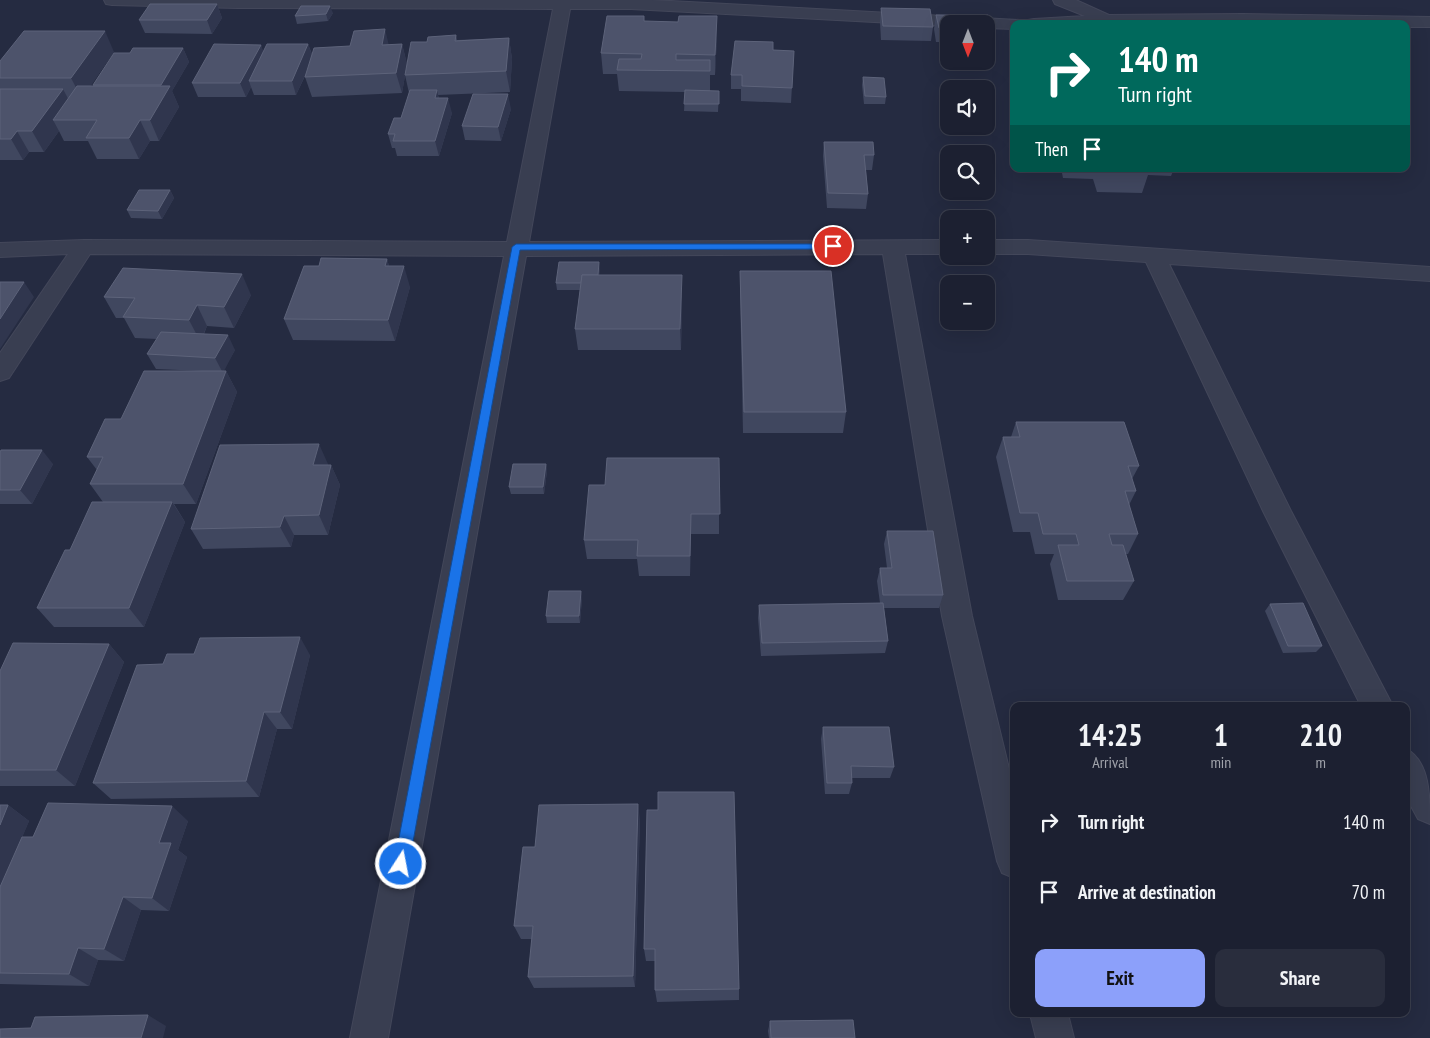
<!DOCTYPE html>
<html lang="en">
<head>
<meta charset="utf-8">
<style>
	:root { --surface:#1c2031; --page:#292d3d; --text:#f1f3f6; --muted:#a0a3ab; --line:#3a3e4d; --accent:#8ca0fa }
	body { margin:0; font-family:"PT Sans Narrow",sans-serif; background:var(--page); color:var(--text); height:100vh; display:flex; flex-direction:column; font-size:19px; white-space:nowrap }
	* { box-sizing:border-box; margin:0 }
	p { font-size:16px; color:var(--muted) }
	.icon { flex:none; width:28px; height:28px; fill:none; stroke:currentColor; stroke-width:2; stroke-linecap:round; stroke-linejoin:round }
	.map { position:relative; flex:1; overflow:hidden }
	.sheet { position:absolute; left:1010px; top:702px; width:400px; height:315px; display:flex; flex-direction:column; background:var(--surface); border-radius:10px; box-shadow:0 5px 20px #0002,0 0 0 1px var(--line) }
	.sheet>* { flex:none }
	.banner { position:absolute; left:1010px; top:20px; width:400px; height:152px; border-radius:10px; box-shadow:0 5px 20px #0002,0 0 0 1px var(--line); background:#00695c; color:#fff; overflow:hidden }
	.needle { width:32px; rotate:180deg }
	.tools { position:absolute; left:940px; top:15px; display:grid; gap:10px }
	.tools a { display:grid; place-items:center; width:55px; height:55px; border-radius:10px; background:var(--surface); box-shadow:0 5px 20px #0002,0 0 0 1px var(--line); font-size:25px }
	.pin { position:absolute; display:grid; place-items:center; width:42px; height:42px; color:#fff; margin:-21px; border:2px solid #fff; border-radius:50%; box-shadow:0 1px 5px #0007 }
	.me { position:absolute; width:55px; margin:-28px; rotate:11deg; stroke-linejoin:round; filter:drop-shadow(0 0 4px #0008) }
	.turn { display:flex; align-items:center; gap:18px; height:105px; padding:0 25px; font-size:22px }
	.turn .icon { width:65px; height:65px; stroke-width:2.5 }
	.turn b { display:block; font-size:35px; line-height:42px }
	.then { display:flex; align-items:center; height:48px; padding:0 25px; background:#0003; gap:10px; font-size:19px }
	.eta { display:flex; justify-content:space-evenly; align-items:center; height:85px; text-align:center }
	.eta b { font-size:30px; font-weight:600; line-height:35px }
	.button { display:flex; gap:10px; margin-top:auto; padding:10px 25px }
	.button a { flex:1; height:58px; border-radius:10px; background:var(--accent); color:#111; font-size:20px; font-weight:600; line-height:58px; text-align:center }
	.button a+a { background:var(--page); color:var(--text) }
	ul { padding:0; list-style:none }
	li { display:flex; align-items:center; gap:15px; height:70px; padding:0 25px }
	li div { flex:1 }
	li b { display:block; font-size:19px }
	li em { font-style:normal }
	.map>svg:first-child { display:block }
	.lines { fill:none; stroke-linecap:round; stroke-linejoin:round }
	.minor-casing { stroke:#43475a; stroke-width:2 }
	.minor { fill:#393e51; fill-rule:evenodd }
	.wall { fill:#40475f }
	.shaded-wall { fill:#30364e }
	.building { fill:#4d536b; stroke:#5d637a }
	.route { fill:#1a73e8; stroke:#114b97 }
</style>
</head>
<body>
<div class="map">
<svg width="1430" height="1038" viewBox="0 0 1430 1038">
	<rect width="100%" height="100%" fill="#252b41"/>
	<g class="lines">
		<defs>
			<g id="minor">
				<polygon points="104,0 652,0 1020,20 1023,24 1014,24 1014,29 986,28 986,24 949,24 949,26 631,9 570,9 529,242 949,240 949,254 905,254 972,616 1014,789 1014,878 1002,873 997,861 942,616 883,254 526,256 388,1038 350,1038 504,256 90,254 9,378 0,381 0,353 68,254 0,257 0,243 84,240 507,242 553,9 237,8 112,5 106,4"/>
				<polygon points="1053,0 1076,0 1109,15 1243,14 1430,17 1430,27 1406,27 1406,24 1025,24 1028,20 1034,19 1085,16 1055,4"/>
				<polygon points="986,240 1028,240 1430,267 1430,281 1169,264 1291,511 1393,706 1361,706 1263,511 1146,262 1028,254 986,254"/>
				<path d="M1406,749C1430,761 1430,797 1430,824L1418,819L1406,797Z"/>
				<polygon points="1030,1014 1068,1014 1074,1038 1036,1038"/>
			</g>
		</defs>
		<use href="#minor" class="minor-casing"/>
		<use href="#minor" class="minor"/>
	</g>
	<g class="wall">
		<polygon points="217,4 222,18 212,34 145,33 139,20"/>
		<polygon points="881,8 933,27 931,41 881,40 880,22"/>
		<polygon points="333,13 328,21 297,24 295,16"/>
		<polygon points="936,15 988,15 991,29 988,43 986,43 986,24 949,24 949,42 936,42 934,29"/>
		<polygon points="645,21 717,37 715,75 710,75 710,91 719,91 718,112 684,111 685,92 619,91 617,74 603,74 601,53"/>
		<polygon points="456,35 457,40 509,38 512,59 510,92 438,95 439,98 452,113 439,156 397,156 395,148 392,148 388,134 401,118 409,93 405,75 427,42"/>
		<polygon points="308,44 312,54 389,45 402,44 407,64 402,93 312,97 305,77 306,74 296,95 254,95 251,87 246,97 198,97 192,83 261,45 263,52"/>
		<polygon points="183,48 189,62 172,91 179,107 159,141 150,141 139,159 97,159 88,141 64,141 59,131 44,152 29,152 23,160 0,160 0,61 114,52 90,86 93,86 93,85 130,53"/>
		<polygon points="773,50 794,51 791,103 741,101 741,89 731,89 731,75"/>
		<polygon points="863,77 886,97 885,104 864,104 862,85"/>
		<polygon points="511,109 501,141 465,140 462,126"/>
		<polygon points="824,142 874,155 872,170 866,170 868,194 866,209 827,208 823,156"/>
		<polygon points="1041,169 1174,169 1171,176 1148,175 1142,193 1097,192 1093,179 1063,178 1062,173 1042,173"/>
		<polygon points="170,190 174,198 162,219 131,218 127,210"/>
		<polygon points="387,259 389,266 410,287 395,341 293,340 284,319 319,266"/>
		<polygon points="600,269 599,275 682,296 681,350 578,350 575,329 580,290 557,290 556,283"/>
		<polygon points="740,271 846,412 843,433 743,433 740,292"/>
		<polygon points="251,295 234,328 207,326 204,334 235,350 223,371 226,371 237,392 196,504 174,504 185,522 144,627 54,627 37,608 70,550 103,502 90,484 97,470 87,457 121,419 202,371 156,369 147,354 157,339 135,338 124,318 116,318 104,297"/>
		<polygon points="1016,422 1139,466 1132,479 1136,491 1129,505 1138,534 1128,554 1125,554 1134,581 1123,600 1058,600 1050,564 1054,554 1035,554 1030,532 1013,532 996,457 1003,437 1011,437"/>
		<polygon points="0,452 53,464 32,504 0,504"/>
		<polygon points="719,458 719,534 691,534 690,576 639,576 637,559 587,559 584,540"/>
		<polygon points="328,464 328,465 331,465 340,485 328,535 294,535 291,547 203,549 191,529"/>
		<polygon points="546,464 547,471 544,494 511,494 509,487"/>
		<polygon points="887,531 943,595 939,608 884,608 888,641 885,653 761,656 758,618 759,605 880,603 877,581 880,568 887,568 884,544"/>
		<polygon points="582,598 580,623 547,623 546,616"/>
		<polygon points="1270,604 1322,646 1316,652 1283,653 1265,611"/>
		<polygon points="109,644 124,662 75,786 0,786 0,671"/>
		<polygon points="310,655 292,729 277,729 259,797 111,799 93,783 163,664"/>
		<polygon points="823,727 894,767 890,778 852,778 852,783 849,794 825,794 821,739"/>
		<polygon points="0,805 8,805 29,821 22,837 33,837 188,821 178,850 187,857 169,911 141,910 124,961 98,960 89,986 0,984"/>
		<polygon points="647,810 739,989 739,1000 657,1002 655,990 655,961 646,961 644,949"/>
		<polygon points="640,819 635,987 534,988 528,977 532,939 521,939 514,926 535,847"/>
		<polygon points="770,1021 855,1038 769,1038 768,1031"/>
	</g>
	<g class="shaded-wall">
		<polygon points="217,4 222,18 212,34 207,20"/>
		<polygon points="330,6 333,13 328,21 326,14"/>
		<polygon points="717,16 717,37 715,75 715,55"/>
		<polygon points="385,29 390,50 382,45"/>
		<polygon points="105,31 114,52 82,99 71,78"/>
		<polygon points="509,38 512,59 510,92 506,71"/>
		<polygon points="308,44 313,58 296,95 292,81"/>
		<polygon points="402,44 407,64 402,93 396,73"/>
		<polygon points="261,45 266,59 249,81 251,87 246,97 240,83"/>
		<polygon points="183,48 189,62 172,91 179,107 159,141 150,120 165,94 161,85"/>
		<polygon points="63,89 74,110 53,120 59,131 44,152 32,131"/>
		<polygon points="437,90 440,104 435,98"/>
		<polygon points="508,94 511,109 501,141 498,127"/>
		<polygon points="448,98 452,113 439,156 435,141"/>
		<polygon points="140,120 150,141 139,159 129,138"/>
		<polygon points="17,131 29,152 23,160 11,139"/>
		<polygon points="170,190 174,198 162,219 158,211"/>
		<polygon points="387,259 393,280 385,266"/>
		<polygon points="599,262 600,269 598,290 597,283"/>
		<polygon points="404,266 410,287 395,341 388,320"/>
		<polygon points="242,274 251,295 234,328 224,307"/>
		<polygon points="682,275 682,296 681,350 680,329"/>
		<polygon points="24,282 34,297 0,349 0,319"/>
		<polygon points="197,305 207,326 200,341 189,320"/>
		<polygon points="228,335 235,350 223,373 215,358"/>
		<polygon points="226,371 237,392 196,504 183,484"/>
		<polygon points="319,444 328,464 323,485 313,465"/>
		<polygon points="42,450 53,464 32,504 20,490"/>
		<polygon points="546,464 547,471 544,494 543,487"/>
		<polygon points="331,465 340,485 328,535 319,515"/>
		<polygon points="172,502 185,522 144,627 129,608"/>
		<polygon points="691,514 691,534 690,576 690,556"/>
		<polygon points="284,516 294,535 291,547 280,527"/>
		<polygon points="581,591 582,598 580,623 579,616"/>
		<polygon points="300,637 310,655 292,729 280,712"/>
		<polygon points="109,644 124,662 75,786 56,770"/>
		<polygon points="264,712 277,729 259,797 246,781"/>
		<polygon points="638,804 640,819 635,987 633,976"/>
		<polygon points="8,805 29,821 0,891 0,825"/>
		<polygon points="172,806 188,821 178,850 187,857 169,911 152,898 159,843"/>
		<polygon points="123,897 141,910 124,961 104,949"/>
		<polygon points="78,948 98,960 89,986 69,974"/>
		<polygon points="148,1015 166,1026 163,1038 141,1038"/>
	</g>
	<g class="building">
		<polygon points="150,4 217,4 207,20 139,20"/>
		<polygon points="301,6 330,6 326,14 295,16"/>
		<polygon points="881,8 930,9 933,27 883,26"/>
		<polygon points="936,15 988,15 991,29 986,29 986,24 949,24 949,28 939,28"/>
		<polygon points="607,16 644,16 644,21 678,22 679,16 717,16 715,55 676,54 676,60 710,60 710,71 617,70 619,59 641,59 642,54 601,53"/>
		<polygon points="385,29 382,45 402,44 396,73 305,77 314,48 350,46 354,31"/>
		<polygon points="24,31 105,31 71,78 0,78 0,61"/>
		<polygon points="456,35 455,41 509,38 506,71 405,75 411,42 427,42 428,37"/>
		<polygon points="735,41 773,42 773,50 794,51 792,88 742,86 742,75 731,75"/>
		<polygon points="214,44 261,45 240,83 192,83"/>
		<polygon points="267,44 308,44 292,81 249,81"/>
		<polygon points="133,48 183,48 161,85 93,85 114,53 130,53"/>
		<polygon points="863,77 884,78 886,97 865,96"/>
		<polygon points="77,86 170,86 150,120 140,120 129,138 86,138 97,120 53,120"/>
		<polygon points="0,89 63,89 32,131 17,131 11,139 0,139"/>
		<polygon points="410,90 437,90 435,98 448,98 435,141 393,141 395,134 388,134 394,118 401,118"/>
		<polygon points="685,90 719,91 719,104 684,104"/>
		<polygon points="473,94 508,94 498,127 462,126"/>
		<polygon points="824,142 873,142 874,155 864,155 868,194 828,193"/>
		<polygon points="1103,169 1148,169 1149,172 1104,171"/>
		<polygon points="139,190 170,190 158,211 127,210"/>
		<polygon points="321,258 387,259 385,266 404,266 388,320 284,319 304,266 319,266"/>
		<polygon points="559,262 599,262 598,275 582,275 581,283 556,283"/>
		<polygon points="123,268 242,274 224,307 197,305 189,320 123,317 135,298 104,297"/>
		<polygon points="740,271 831,271 846,412 744,412"/>
		<polygon points="582,275 682,275 680,329 575,329"/>
		<polygon points="0,282 24,282 0,319"/>
		<polygon points="161,332 228,335 215,358 147,354"/>
		<polygon points="144,371 226,371 183,484 90,484 103,457 87,457 105,419 121,419"/>
		<polygon points="1016,422 1124,422 1139,466 1128,466 1136,491 1125,491 1138,534 1109,534 1112,545 1123,545 1134,581 1067,581 1058,545 1079,545 1076,534 1043,534 1038,513 1020,513 1003,437 1020,437"/>
		<polygon points="319,444 313,465 331,465 319,515 284,516 280,527 191,529 220,445"/>
		<polygon points="1,450 42,450 20,490 0,490 0,452"/>
		<polygon points="607,458 719,458 720,514 691,514 690,556 637,556 638,540 584,540 589,485 605,485"/>
		<polygon points="513,464 546,464 543,487 509,487"/>
		<polygon points="92,502 172,502 129,608 37,608 65,550 70,550"/>
		<polygon points="887,531 933,531 943,595 883,595 880,568 892,568"/>
		<polygon points="549,591 581,591 579,616 546,616"/>
		<polygon points="883,603 888,641 762,643 759,605"/>
		<polygon points="1303,603 1322,646 1288,646 1270,604"/>
		<polygon points="300,637 280,712 264,712 246,781 93,783 137,665 163,664 167,654 194,654 200,638"/>
		<polygon points="13,643 109,644 56,770 0,770 0,671"/>
		<polygon points="823,727 889,727 894,767 851,766 852,783 827,783"/>
		<polygon points="658,792 734,792 739,989 655,990 655,949 644,949 647,810 658,810"/>
		<polygon points="48,803 172,806 159,843 171,843 152,898 123,897 104,949 78,948 69,974 0,973 0,887 22,837 33,837"/>
		<polygon points="638,804 633,976 528,977 533,926 514,926 523,847 535,847 539,805"/>
		<polygon points="0,805 8,805 0,825"/>
		<polygon points="148,1015 141,1038 0,1038 0,1029 31,1028 35,1017"/>
		<polygon points="853,1020 855,1038 771,1038 770,1021"/>
	</g>
	<polygon class="route" points="516,244 833,244 838,246 833,249 520,250 409,864 406,869 401,871 396,869 394,864 512,247"/>
</svg>
<div class="tools">
<a><svg class="needle" viewBox="-14 -14 28 28"><path d="M0-13l5 13h-10z" fill="#e53935"/><path d="M0 13l5-13h-10z" fill="#a0a3ab"/></svg></a>
<a><svg class="icon" aria-label="sound" viewBox="0 0 24 24"><path d="M4 9h4l5-4v14l-5-4H4zM17 9q2 3 0 6"/></svg></a>
<a><svg class="icon" aria-label="search" viewBox="0 0 24 24"><circle cx="10" cy="10" r="6"/><path d="M15 15l6 6"/></svg></a>
<a>+</a>
<a>−</a>
</div>
<div class="pin" style="left:833px;top:246px;background:#d93025"><svg class="icon" aria-label="arrive" viewBox="0 0 24 24"><path d="M6 21V4h12l-3 4 3 4H6"/></svg></div>
<svg class="me" style="left:401px;top:864px" viewBox="-20 -20 40 40"><circle r="17" fill="#1a73e8" stroke="#fff" stroke-width="3"/><path d="M0-11L8 9 0 5-8 9z" fill="#fff"/></svg>
<div class="banner">
<div class="turn"><svg class="icon" aria-label="right" viewBox="0 0 24 24"><path d="M7 20v-9h11M14 6l5 5-5 5"/></svg><div><b>140 m</b>Turn right</div></div>
<div class="then">Then<svg class="icon" aria-label="arrive" viewBox="0 0 24 24"><path d="M6 21V4h12l-3 4 3 4H6"/></svg></div>
</div>
<section class="sheet">
<div class="eta">
<div><b>14:25</b><p>Arrival</p></div>
<div><b>1</b><p>min</p></div>
<div><b>210</b><p>m</p></div>
</div>
<ul>
<li><svg class="icon" aria-label="right" viewBox="0 0 24 24"><path d="M7 20v-9h11M14 6l5 5-5 5"/></svg><div><b>Turn right</b></div><em>140 m</em></li>
<li><svg class="icon" aria-label="arrive" viewBox="0 0 24 24"><path d="M6 21V4h12l-3 4 3 4H6"/></svg><div><b>Arrive at destination</b></div><em>70 m</em></li>
</ul>
<div class="button"><a>Exit</a><a>Share</a></div>
</section>
</div>
</body>
</html>
